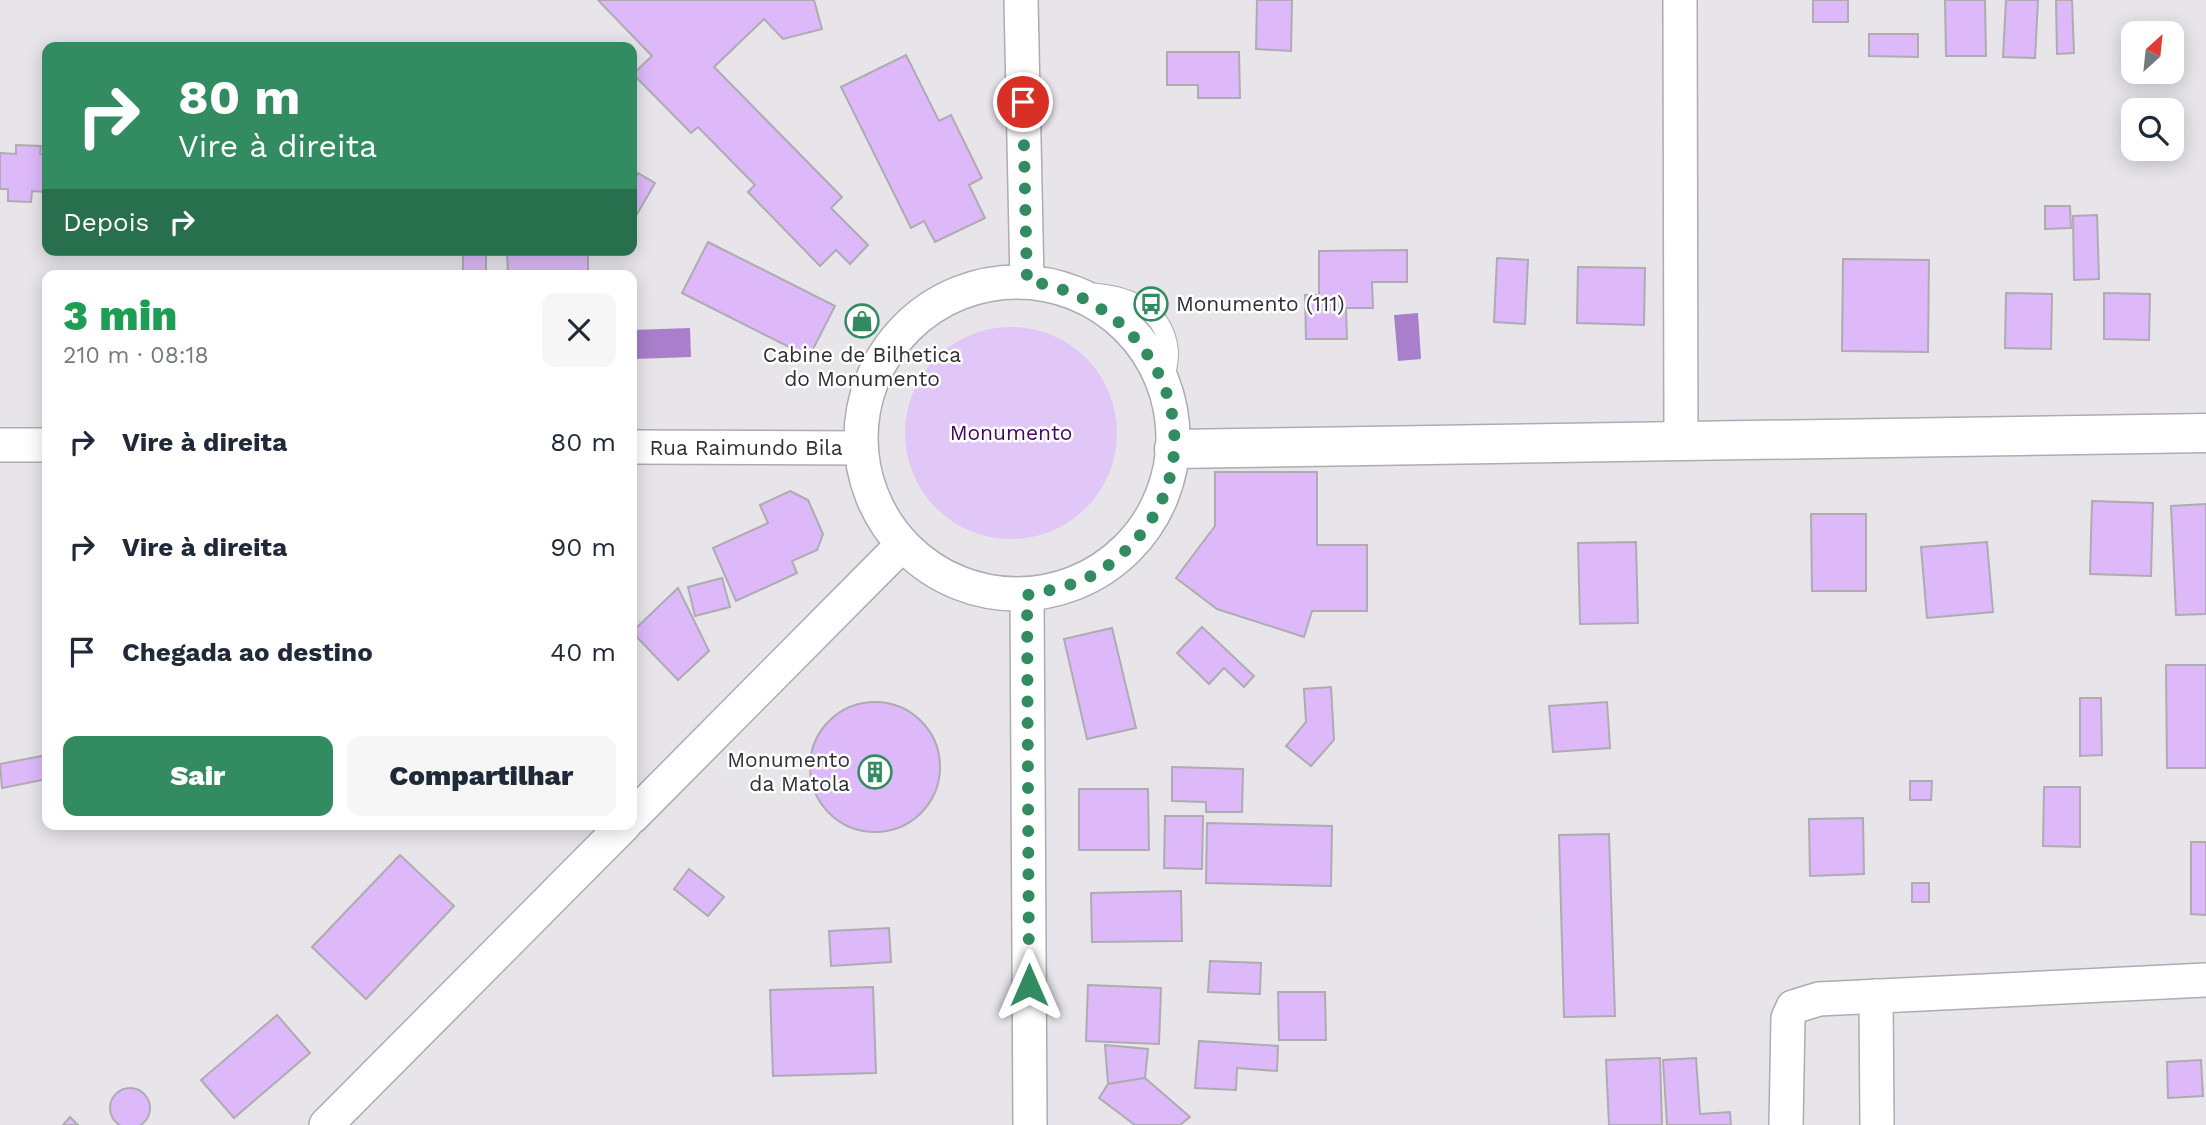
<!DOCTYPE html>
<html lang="pt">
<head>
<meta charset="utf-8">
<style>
	:root { --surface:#fff; --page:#f6f6f7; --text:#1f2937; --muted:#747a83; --accent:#338c61 }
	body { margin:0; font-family:"Work Sans",sans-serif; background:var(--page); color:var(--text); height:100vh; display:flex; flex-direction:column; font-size:26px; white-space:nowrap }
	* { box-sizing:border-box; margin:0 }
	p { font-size:23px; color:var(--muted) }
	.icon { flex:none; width:38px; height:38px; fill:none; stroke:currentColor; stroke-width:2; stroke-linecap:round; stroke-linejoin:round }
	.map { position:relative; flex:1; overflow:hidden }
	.panel { position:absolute; left:42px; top:270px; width:595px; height:560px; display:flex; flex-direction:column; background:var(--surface); border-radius:14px; box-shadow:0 4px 18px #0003 }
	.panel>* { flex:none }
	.top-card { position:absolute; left:42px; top:42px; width:595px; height:214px; border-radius:14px; box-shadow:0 4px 18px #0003; background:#338c61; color:#fff; overflow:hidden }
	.needle { width:46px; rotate:27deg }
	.fabs { position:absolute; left:2121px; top:21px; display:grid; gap:14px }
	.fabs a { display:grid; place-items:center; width:63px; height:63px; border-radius:14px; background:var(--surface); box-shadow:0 4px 18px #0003; font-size:35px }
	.pin { position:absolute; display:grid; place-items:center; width:60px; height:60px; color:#fff; margin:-30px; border:4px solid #fff; border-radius:50%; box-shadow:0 2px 7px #0007 }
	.me { position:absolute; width:77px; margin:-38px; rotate:0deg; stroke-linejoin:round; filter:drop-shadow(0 0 5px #0008) }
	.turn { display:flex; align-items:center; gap:24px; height:147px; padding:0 21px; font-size:32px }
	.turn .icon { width:91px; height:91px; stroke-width:2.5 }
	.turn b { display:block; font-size:49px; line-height:60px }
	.then { display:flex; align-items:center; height:66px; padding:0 21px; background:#0003; gap:14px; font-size:26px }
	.round { display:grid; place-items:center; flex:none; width:74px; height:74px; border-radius:14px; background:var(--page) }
	.head { display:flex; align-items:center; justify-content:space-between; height:119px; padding:0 21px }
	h1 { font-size:42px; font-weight:800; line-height:52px; color:#1e9e55 }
	.button { display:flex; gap:14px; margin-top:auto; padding:14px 21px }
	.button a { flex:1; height:80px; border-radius:14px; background:var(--accent); color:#fff; font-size:28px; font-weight:800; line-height:80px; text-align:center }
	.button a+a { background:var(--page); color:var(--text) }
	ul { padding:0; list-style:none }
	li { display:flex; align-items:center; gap:21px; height:105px; padding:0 21px }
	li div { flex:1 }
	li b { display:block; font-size:26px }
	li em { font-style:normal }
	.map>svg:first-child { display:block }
	.green { fill:#e1c6f8 }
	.water { fill:#a97ecb }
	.building { fill:#ddb9fa; stroke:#aeabb1; stroke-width:2 }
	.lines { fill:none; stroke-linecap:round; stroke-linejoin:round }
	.lane-casing { stroke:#aeabb1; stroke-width:20 }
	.street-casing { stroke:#aeabb1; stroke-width:36 }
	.secondary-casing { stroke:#aeabb1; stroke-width:41 }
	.lane { stroke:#fff; stroke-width:18 }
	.street { stroke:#fff; stroke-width:33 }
	.secondary { stroke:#fff; stroke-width:38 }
	.route { stroke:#338c61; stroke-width:12; stroke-dasharray:0 21.6 }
	.labels { text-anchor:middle; stroke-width:5; stroke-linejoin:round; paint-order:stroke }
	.poi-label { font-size:21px; fill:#302f31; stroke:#fff; text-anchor:start }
	.park-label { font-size:21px; fill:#450467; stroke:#fff }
	.street-label { font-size:21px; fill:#302f31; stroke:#fff }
</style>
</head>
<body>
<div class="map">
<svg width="2206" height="1125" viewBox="0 0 2206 1125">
	<rect width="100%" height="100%" fill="#e7e4ea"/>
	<circle class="green" cx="1011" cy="433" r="106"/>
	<g class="water">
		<polygon points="1418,313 1421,359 1398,361 1394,315"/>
		<polygon points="690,328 691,357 634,359 633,330"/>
	</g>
	<g class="building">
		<polygon points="598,0 814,0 822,29 783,39 764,19 714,67 842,197 831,208 868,245 850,264 836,250 820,266 748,192 755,185 698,127 691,133 633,74 652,56"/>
		<polygon points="1257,0 1292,0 1291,51 1256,49"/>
		<rect x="1813" y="0" width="35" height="22"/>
		<polygon points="1945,0 1985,0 1986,56 1946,56"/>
		<polygon points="2006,0 2038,0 2035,58 2003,57"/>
		<polygon points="2056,0 2072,0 2074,53 2057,54"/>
		<polygon points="1869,34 1918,34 1918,57 1869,56"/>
		<polygon points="1167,52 1239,52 1240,98 1198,98 1198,85 1167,85"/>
		<polygon points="906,55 939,121 951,115 982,178 969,185 985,218 935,242 924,221 911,228 841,87"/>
		<polygon points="16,145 41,146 40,154 47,154 47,192 32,191 31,202 8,201 8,189 0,189 0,153 16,154"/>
		<polygon points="638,173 655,183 637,214 632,211 632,179 634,181"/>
		<polygon points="2045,206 2070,206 2071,228 2045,229"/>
		<polygon points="2097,215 2099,279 2074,280 2073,216"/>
		<polygon points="708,242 835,306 809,357 682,293"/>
		<rect x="463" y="250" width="23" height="23"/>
		<polygon points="507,250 588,250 588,275 508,275"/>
		<polygon points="1407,250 1407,282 1372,282 1373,308 1346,308 1347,339 1306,339 1305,295 1319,295 1319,251"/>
		<polygon points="1497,258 1528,260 1525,324 1494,322"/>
		<polygon points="1843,259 1929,260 1928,352 1842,351"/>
		<polygon points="1578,267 1645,268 1644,325 1577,323"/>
		<polygon points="392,272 444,273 444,275 391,275"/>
		<polygon points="2006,293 2052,294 2051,349 2005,348"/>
		<polygon points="2104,293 2150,294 2149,340 2104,339"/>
		<polygon points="1215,472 1317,472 1317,545 1367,545 1367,611 1312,611 1304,637 1217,609 1176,578 1215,526"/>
		<polygon points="790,491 808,500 823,534 817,550 792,561 797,573 736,601 713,548 768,523 760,505"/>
		<polygon points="2092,501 2153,503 2151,576 2090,574"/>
		<polygon points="2206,504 2206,614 2176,615 2171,506"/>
		<polygon points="1811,514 1866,514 1866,591 1812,591"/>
		<polygon points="1636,542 1638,623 1580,624 1578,543"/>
		<polygon points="1987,542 1993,612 1927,618 1921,547"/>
		<polygon points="722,578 730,607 695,616 688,587"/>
		<polygon points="678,588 709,651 678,680 632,632"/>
		<polygon points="1202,627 1254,676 1244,687 1224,668 1209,684 1177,653"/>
		<polygon points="1112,628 1136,728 1087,739 1064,639"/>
		<polygon points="2166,665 2206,665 2206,768 2167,768"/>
		<polygon points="1331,687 1334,740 1311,766 1286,746 1306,722 1304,689"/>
		<polygon points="2080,698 2101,698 2102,755 2080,756"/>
		<polygon points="1607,702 1610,748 1553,752 1549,706"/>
		<circle cx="875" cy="767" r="65"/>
		<polygon points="47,755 47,779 2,788 0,764"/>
		<polygon points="1172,767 1243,769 1242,812 1206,812 1206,802 1172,801"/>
		<polygon points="1910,781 1932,781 1931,800 1910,800"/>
		<polygon points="2044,787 2080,787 2080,847 2043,846"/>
		<polygon points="1079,789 1148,789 1149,850 1079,850"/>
		<polygon points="1165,816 1203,816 1202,869 1164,868"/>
		<polygon points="1863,818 1864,874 1810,876 1809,819"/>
		<polygon points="1207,823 1332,826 1331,886 1206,883"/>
		<polygon points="1609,834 1615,1016 1564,1017 1559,835"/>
		<polygon points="2191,842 2206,842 2206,915 2191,914"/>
		<polygon points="400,855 454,906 366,999 312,947"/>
		<polygon points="689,869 724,897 708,916 674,889"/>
		<rect x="1912" y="883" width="17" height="19"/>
		<polygon points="1181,891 1182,941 1092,942 1091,893"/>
		<polygon points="889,928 891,962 831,966 829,931"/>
		<polygon points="1210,961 1261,963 1260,994 1208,992"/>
		<polygon points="1088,985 1161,988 1159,1044 1086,1041"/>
		<polygon points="873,987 876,1073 773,1076 770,990"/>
		<polygon points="1278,992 1325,992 1326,1040 1279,1040"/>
		<polygon points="277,1015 310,1053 234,1118 201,1080"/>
		<polygon points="1199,1041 1278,1046 1277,1071 1237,1068 1236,1090 1195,1088"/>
		<polygon points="1105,1045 1148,1049 1145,1078 1108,1084"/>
		<polygon points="1660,1058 1662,1125 1609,1125 1606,1060"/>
		<polygon points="1696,1058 1700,1114 1730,1112 1731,1125 1667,1125 1663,1060"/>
		<polygon points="2201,1060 2203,1096 2168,1098 2167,1062"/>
		<polygon points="1145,1078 1190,1117 1180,1125 1135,1125 1099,1098 1108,1084"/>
		<circle cx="130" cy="1108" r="20"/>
		<polygon points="70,1117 78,1125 63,1125"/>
	</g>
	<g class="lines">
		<defs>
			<path id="lane" d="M1074,292C1115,291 1164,302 1169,351C1170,361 1166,374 1164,384"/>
			<g id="street">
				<polyline points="1021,0 1027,281"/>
				<polyline points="1680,0 1681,441"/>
				<circle cx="1017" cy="438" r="156"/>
				<polyline points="0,445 47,445"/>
				<polyline points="632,447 859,448"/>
				<polyline points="1027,595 1030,1125"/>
				<polyline points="632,817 902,545"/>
				<polyline points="1876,996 1877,1125"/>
				<polyline points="326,1125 625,824"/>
				<polyline points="1786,1125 1788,1018 1793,1007 1819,999 2206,980"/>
			</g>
			<polyline id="secondary" points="1174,449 2206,433"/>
		</defs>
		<use href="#lane" class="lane-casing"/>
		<use href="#street" class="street-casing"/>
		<use href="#secondary" class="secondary-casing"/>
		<use href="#lane" class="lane"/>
		<use href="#street" class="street"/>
		<use href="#secondary" class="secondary"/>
	</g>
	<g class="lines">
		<path class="route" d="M1023,102L1027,281C1170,302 1230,471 1111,563C1087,583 1056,589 1027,595L1029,985"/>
	</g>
	<defs>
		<symbol id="bus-ring" viewBox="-11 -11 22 22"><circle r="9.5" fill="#fff" stroke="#338c61" stroke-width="1.5"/><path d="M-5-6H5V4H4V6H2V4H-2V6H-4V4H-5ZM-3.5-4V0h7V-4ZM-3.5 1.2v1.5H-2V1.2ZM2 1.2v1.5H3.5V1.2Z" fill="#338c61"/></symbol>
		<symbol id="shop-ring" viewBox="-11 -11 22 22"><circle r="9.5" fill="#fff" stroke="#338c61" stroke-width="1.5"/><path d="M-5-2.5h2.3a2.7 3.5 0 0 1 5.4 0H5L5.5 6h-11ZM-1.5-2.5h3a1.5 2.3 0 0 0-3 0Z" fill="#338c61"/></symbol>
		<symbol id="building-ring" viewBox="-11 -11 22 22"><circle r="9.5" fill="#fff" stroke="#338c61" stroke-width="1.5"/><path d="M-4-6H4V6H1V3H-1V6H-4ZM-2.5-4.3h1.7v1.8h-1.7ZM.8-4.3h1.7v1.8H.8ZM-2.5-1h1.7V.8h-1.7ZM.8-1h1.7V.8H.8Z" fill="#338c61"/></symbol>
	</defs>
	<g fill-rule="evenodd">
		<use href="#bus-ring" x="1132" y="285" width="38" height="38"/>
		<use href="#shop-ring" x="843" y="302" width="38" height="38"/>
		<use href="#building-ring" x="856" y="753" width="38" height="38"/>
	</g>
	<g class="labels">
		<g class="poi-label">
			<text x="1176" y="311">Monumento (111)</text>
			<text x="862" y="362" text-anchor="middle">Cabine de Bilhetica<tspan x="862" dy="24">do Monumento</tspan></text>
			<text x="850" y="767" text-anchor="end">Monumento<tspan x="850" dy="24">da Matola</tspan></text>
		</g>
		<g class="park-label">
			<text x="1011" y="440">Monumento</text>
		</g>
		<g class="street-label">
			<text x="746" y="455">Rua Raimundo Bila</text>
		</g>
	</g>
</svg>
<div class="fabs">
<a><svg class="needle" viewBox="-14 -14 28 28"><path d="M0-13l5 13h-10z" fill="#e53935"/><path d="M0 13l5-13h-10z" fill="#747a83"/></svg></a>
<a><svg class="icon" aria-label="search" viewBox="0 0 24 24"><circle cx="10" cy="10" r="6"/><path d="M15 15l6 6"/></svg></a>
</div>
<div class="pin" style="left:1023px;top:102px;background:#d93025"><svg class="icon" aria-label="arrive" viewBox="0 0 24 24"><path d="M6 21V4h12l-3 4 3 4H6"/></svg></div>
<svg class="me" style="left:1029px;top:985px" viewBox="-20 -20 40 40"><path d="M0-17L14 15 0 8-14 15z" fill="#338c61" stroke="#fff" stroke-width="4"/></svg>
<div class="top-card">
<div class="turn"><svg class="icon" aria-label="right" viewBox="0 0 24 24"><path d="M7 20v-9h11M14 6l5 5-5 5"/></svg><div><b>80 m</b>Vire à direita</div></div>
<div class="then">Depois<svg class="icon" aria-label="right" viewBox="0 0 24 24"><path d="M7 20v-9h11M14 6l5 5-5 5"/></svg></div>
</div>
<section class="panel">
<div class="head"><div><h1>3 min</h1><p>210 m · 08:18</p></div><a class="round"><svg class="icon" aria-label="close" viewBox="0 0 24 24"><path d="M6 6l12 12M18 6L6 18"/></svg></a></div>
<ul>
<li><svg class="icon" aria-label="right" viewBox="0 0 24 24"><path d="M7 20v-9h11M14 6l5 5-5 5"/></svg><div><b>Vire à direita</b></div><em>80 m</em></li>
<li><svg class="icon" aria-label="right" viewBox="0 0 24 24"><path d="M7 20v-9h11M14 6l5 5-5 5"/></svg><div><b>Vire à direita</b></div><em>90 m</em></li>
<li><svg class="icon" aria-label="arrive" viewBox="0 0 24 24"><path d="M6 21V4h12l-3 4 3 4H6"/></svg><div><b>Chegada ao destino</b></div><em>40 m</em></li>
</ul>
<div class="button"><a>Sair</a><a>Compartilhar</a></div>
</section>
</div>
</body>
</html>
